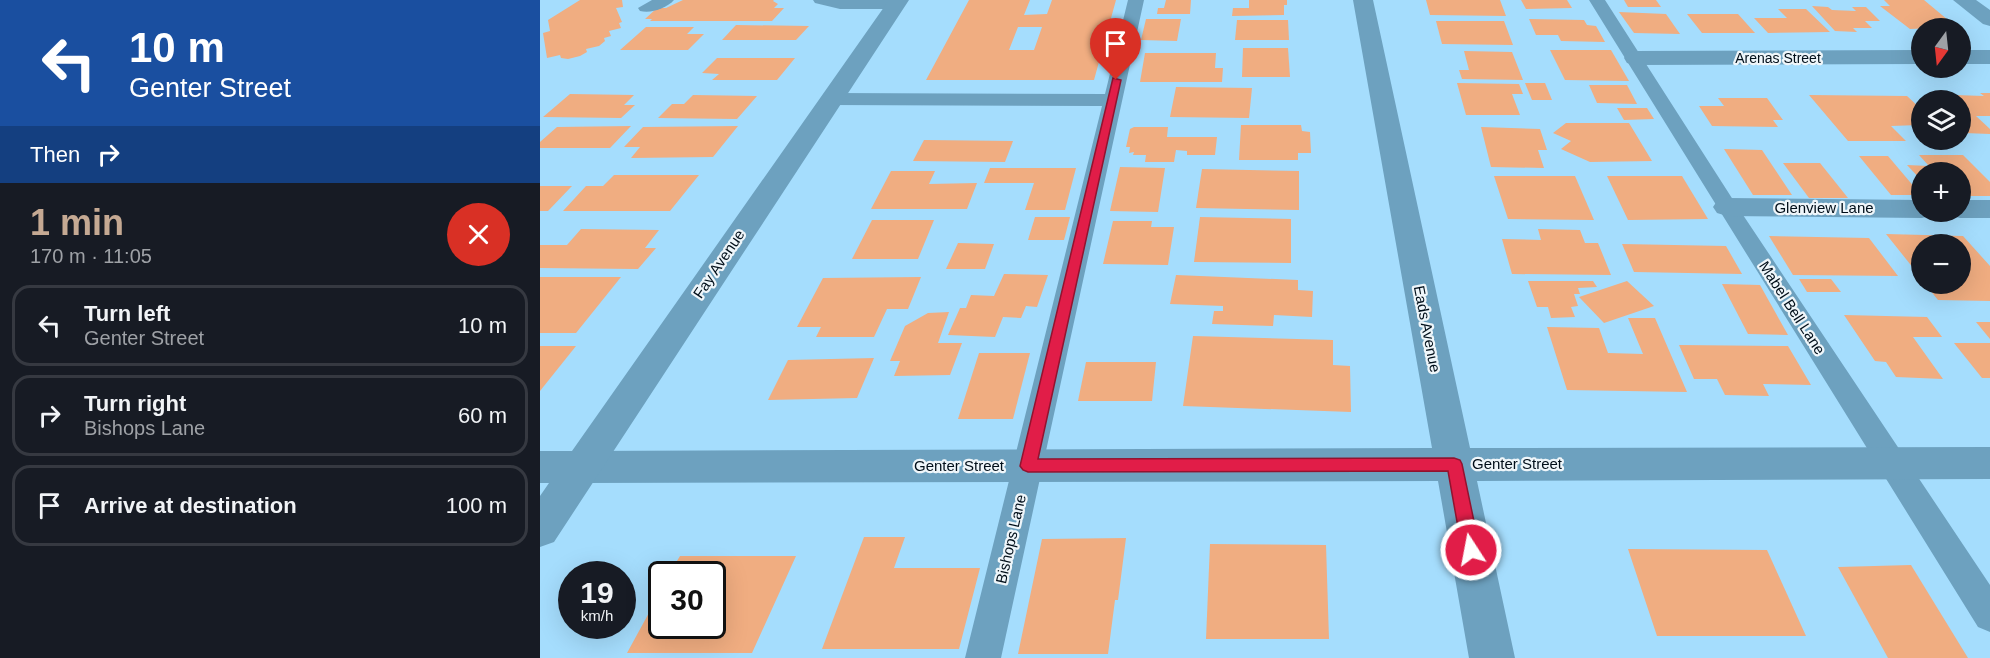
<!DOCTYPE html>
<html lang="en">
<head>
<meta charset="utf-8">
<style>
	:root { --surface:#171b24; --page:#242831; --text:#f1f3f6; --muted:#9ea1a6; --line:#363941; --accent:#c5a993 }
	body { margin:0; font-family:Arial,sans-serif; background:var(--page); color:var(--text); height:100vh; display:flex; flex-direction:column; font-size:22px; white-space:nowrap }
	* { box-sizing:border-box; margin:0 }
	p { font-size:20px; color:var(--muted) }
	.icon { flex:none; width:33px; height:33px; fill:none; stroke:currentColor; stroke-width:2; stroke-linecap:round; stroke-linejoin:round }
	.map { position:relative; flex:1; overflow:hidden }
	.sheet { display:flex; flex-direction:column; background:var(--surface); width:540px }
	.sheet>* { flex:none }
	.top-card { background:#1a4fa0; color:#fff; overflow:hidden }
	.needle { width:39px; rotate:195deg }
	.buttons { position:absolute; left:1371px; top:18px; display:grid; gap:12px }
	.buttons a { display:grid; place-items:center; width:60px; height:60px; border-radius:50%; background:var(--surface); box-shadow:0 6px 24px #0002; font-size:30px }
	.speed { position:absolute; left:18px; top:561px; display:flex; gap:12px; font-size:30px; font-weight:700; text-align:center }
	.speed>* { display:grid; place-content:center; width:78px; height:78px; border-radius:50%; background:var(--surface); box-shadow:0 6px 24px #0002; line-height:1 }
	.speed small { font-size:15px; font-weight:400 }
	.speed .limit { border:3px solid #111; border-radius:9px; background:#fff; color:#111 }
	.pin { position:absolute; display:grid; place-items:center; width:51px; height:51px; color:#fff; margin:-62px -26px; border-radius:50% 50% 50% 0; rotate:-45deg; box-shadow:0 0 6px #0007 }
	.pin .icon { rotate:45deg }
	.me { position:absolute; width:66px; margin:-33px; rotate:349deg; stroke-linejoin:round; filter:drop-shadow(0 0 4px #0008) }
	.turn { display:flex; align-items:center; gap:21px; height:126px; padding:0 30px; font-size:27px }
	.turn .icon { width:78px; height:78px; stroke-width:2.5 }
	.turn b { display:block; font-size:42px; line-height:51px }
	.then { display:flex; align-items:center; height:57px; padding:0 30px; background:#0003; gap:12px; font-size:22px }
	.round { display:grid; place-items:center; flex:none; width:63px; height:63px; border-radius:32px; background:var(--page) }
	.overview { display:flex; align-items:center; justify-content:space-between; height:102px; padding:0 30px }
	h1 { font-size:36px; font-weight:700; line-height:45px; color:var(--accent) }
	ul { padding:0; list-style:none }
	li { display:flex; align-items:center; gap:18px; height:81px; margin:0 12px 9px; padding:0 18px; border:3px solid var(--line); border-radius:18px }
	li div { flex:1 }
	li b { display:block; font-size:22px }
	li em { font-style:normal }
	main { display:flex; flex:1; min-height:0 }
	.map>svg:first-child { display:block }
	.building { fill:#f0ad81; fill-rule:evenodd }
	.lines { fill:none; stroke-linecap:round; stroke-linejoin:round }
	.service { fill:#6da1bf; fill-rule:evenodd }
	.minor { fill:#6da1bf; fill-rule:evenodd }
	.tertiary { fill:#6da1bf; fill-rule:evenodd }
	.route { fill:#e11d48; stroke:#92132f; stroke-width:1.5 }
	.labels { text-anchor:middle; stroke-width:4.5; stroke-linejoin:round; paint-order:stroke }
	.far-street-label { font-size:14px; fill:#000e19; stroke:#eff6fa }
	.street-label { font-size:15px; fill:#000e19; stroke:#eff6fa }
</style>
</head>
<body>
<main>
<section class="sheet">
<div class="top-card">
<div class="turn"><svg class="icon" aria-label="left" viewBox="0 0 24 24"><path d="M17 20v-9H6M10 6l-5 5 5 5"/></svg><div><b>10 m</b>Genter Street</div></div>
<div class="then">Then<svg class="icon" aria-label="right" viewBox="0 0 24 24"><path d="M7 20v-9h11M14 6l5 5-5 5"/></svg></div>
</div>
<div class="overview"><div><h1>1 min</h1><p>170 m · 11:05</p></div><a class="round" style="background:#d93025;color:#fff"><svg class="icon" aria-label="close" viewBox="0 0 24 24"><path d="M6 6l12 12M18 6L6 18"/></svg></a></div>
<ul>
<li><svg class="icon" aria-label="left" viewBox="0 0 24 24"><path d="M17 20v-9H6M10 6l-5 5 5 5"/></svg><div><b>Turn left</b><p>Genter Street</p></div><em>10 m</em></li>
<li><svg class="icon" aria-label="right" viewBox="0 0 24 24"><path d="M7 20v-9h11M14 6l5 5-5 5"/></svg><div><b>Turn right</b><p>Bishops Lane</p></div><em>60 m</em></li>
<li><svg class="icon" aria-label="arrive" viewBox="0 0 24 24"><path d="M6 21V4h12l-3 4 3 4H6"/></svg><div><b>Arrive at destination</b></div><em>100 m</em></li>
</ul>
</section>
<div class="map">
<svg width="1450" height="658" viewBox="0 0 1450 658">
	<rect width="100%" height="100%" fill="#a5ddfd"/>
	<g class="building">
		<polygon points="40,0 82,0 83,7 76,8 82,22 79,23 81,28 69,31 71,36 64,38 65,41 59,46 46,49 47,52 40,56 28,59 21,58 20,55 7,58 3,33 10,31 8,20"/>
		<polygon points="143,0 234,0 233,1 238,4 234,8 244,8 232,21 110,21 112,19 105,19 117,8 126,8"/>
		<path d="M429,0H490L484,15L507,14L512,0H576L554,80H386ZM478,27H502L494,50H469Z"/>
		<polygon points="626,0 651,0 650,14 617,14 618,8 624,8"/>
		<polygon points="709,0 747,0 747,5 744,5 744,15 692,16 693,8 709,8"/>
		<polygon points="886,0 960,0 966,16 890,15"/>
		<polygon points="981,0 1027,0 1032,8 986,9"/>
		<polygon points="1084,0 1116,0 1121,7 1088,7"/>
		<polygon points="1344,0 1384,0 1408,20 1392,20 1396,23 1389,23 1395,28 1370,29 1340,6 1350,6"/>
		<polygon points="1272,6 1288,7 1292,10 1316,11 1312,7 1326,7 1340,21 1325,21 1332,28 1313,28 1317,32 1295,31"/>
		<polygon points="1238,9 1266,9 1290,32 1228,33 1214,18 1247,18"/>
		<polygon points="1079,12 1126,14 1140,34 1094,33"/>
		<polygon points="1147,14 1198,14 1215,33 1162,33"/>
		<polygon points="606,19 641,19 637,41 601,40"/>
		<polygon points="989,19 1044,20 1047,25 1056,26 1065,42 1021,41 1018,35 996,35"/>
		<polygon points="697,20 748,20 749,40 695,40"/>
		<polygon points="896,21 964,21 973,45 902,44"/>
		<polygon points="196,25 269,26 256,40 182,40"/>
		<polygon points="106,27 154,27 147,34 164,34 148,50 80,50"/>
		<polygon points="703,48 748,48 750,77 702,77"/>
		<polygon points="1010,50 1071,50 1089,81 1025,80"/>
		<polygon points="924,51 972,52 983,80 922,79 919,70 929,70"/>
		<polygon points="605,53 676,53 675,68 683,68 682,82 600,82"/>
		<polygon points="177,58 255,58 237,80 172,80 179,74 162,73"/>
		<polygon points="917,83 979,84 983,94 972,94 980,115 926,115"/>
		<polygon points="985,83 1005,83 1012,100 992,100"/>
		<polygon points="1049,85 1087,85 1097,104 1057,103"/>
		<polygon points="636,87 712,88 709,118 630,117"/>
		<polygon points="1440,93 1450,93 1450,116 1436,116 1450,129 1450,134 1424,133 1420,129 1420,100 1392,100 1386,94 1444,96"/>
		<polygon points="30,94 94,95 84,105 95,105 81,118 3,117"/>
		<polygon points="153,95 217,96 197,119 118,118 132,104 144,104"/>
		<polygon points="1269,95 1367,96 1382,110 1382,122 1375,122 1379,125 1351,126 1366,141 1308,141"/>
		<polygon points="1178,98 1227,98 1243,120 1233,120 1238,127 1172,126 1159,106 1184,106"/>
		<polygon points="1077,108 1107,108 1114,119 1084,120"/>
		<polygon points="1026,123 1089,123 1112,161 1050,162 1021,149 1031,141 1013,133"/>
		<polygon points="701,125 761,125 762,131 770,132 771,153 758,153 758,160 699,160"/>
		<polygon points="91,126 70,148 0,148 0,142 17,127"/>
		<polygon points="198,126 173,157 91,158 100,147 84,147 103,127"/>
		<polygon points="594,127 628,127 627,137 677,137 675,155 647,155 647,151 636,150 634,162 605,162 606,155 593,155 594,152 589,153 590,147 586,147 590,129"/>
		<polygon points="941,127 1000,129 1007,150 998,150 1004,168 951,167"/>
		<polygon points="384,140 473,141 465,162 373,161"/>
		<polygon points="1184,149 1222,150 1252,195 1213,195"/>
		<polygon points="1379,155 1423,155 1450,182 1450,196 1420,196 1420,172 1382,172 1382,181 1367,165 1389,166"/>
		<polygon points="1319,156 1348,156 1381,195 1351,195"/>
		<polygon points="1243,163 1280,163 1308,198 1269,198"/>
		<polygon points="580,167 625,168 618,212 570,211"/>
		<polygon points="450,168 536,168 525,210 485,210 494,183 444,183"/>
		<polygon points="662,169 759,171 759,210 656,208"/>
		<polygon points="351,171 395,171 389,184 437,183 427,209 331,209"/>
		<polygon points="74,175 159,175 130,211 23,211 46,186 63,186"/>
		<polygon points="954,176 1035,176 1054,220 968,219"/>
		<polygon points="1067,176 1142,176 1168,219 1088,220"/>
		<polygon points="0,186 32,186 8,211 0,211"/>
		<polygon points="495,217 530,217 524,240 488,240"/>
		<polygon points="660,217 751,219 751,263 654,262"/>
		<polygon points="332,220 394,220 378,259 312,259"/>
		<polygon points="573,221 612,221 611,227 634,227 628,265 563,264"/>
		<polygon points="41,229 119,230 105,248 116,248 98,269 0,268 0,245 27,245"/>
		<polygon points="998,229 1040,230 1045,243 1058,243 1071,275 972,274 962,239 1001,240"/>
		<polygon points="1346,234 1423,236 1450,266 1450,301 1398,300 1385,284 1420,284 1420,244 1382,244 1382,279"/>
		<polygon points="1229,236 1329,238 1358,276 1253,275"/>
		<polygon points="418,243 454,244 445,269 406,269"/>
		<polygon points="1082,244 1186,246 1202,274 1094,272"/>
		<polygon points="464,274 508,275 497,307 486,306 481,318 463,317 455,337 408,335 420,308 426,308 431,295 454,296"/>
		<polygon points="636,275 758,280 758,290 773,291 772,317 734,315 733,326 672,324 674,311 683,311 683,306 630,304"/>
		<polygon points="0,277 81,277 36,333 0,333"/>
		<polygon points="381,277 368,309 347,309 334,337 276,337 281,327 257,327 283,278"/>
		<polygon points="1259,279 1291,279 1301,292 1267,292"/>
		<polygon points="988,281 1053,281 1057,287 1038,288 1040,294 1034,294 1038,306 1031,307 1035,317 1011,318 1008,307 997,307"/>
		<polygon points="1087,281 1114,306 1064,323 1039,297"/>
		<polygon points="1182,284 1220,285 1248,335 1208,334"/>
		<polygon points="409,312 398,343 422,343 410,375 354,376 360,361 350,361 365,326 388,313"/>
		<polygon points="1304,315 1387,317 1402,337 1373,337 1403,379 1356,377 1346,362 1335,361"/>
		<polygon points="1088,318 1115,318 1147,392 1027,390 1007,327 1059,328 1068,353 1103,354"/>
		<polygon points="1436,322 1450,322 1450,339"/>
		<polygon points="653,336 793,340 793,365 810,366 811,412 643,406"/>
		<polygon points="1414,343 1450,343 1450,378 1442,378"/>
		<polygon points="1139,345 1248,346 1271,385 1223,384 1229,396 1185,395 1177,379 1154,379"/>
		<polygon points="0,346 36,346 0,391"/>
		<polygon points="439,353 490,353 473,419 418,419"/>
		<polygon points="334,358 317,398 228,400 248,360"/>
		<polygon points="546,362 616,362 612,401 538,401"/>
		<polygon points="324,537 365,537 354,568 440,568 419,649 282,649"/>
		<polygon points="586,538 578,600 575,600 568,654 478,654 502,539"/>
		<polygon points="670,544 786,545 789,639 666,639"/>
		<polygon points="1088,549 1227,550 1266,636 1117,636"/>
		<polygon points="140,556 256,556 212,653 87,653 122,589 122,626 172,626 172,574 129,574"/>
		<polygon points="1371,565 1428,658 1348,658 1298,567"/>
	</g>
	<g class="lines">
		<g class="service">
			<path d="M112,0H134C127,8 111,14 100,11L98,8Z"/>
			<polygon points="273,0 359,0 364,4 356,9 300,9 275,3"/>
			<polygon points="588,0 604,0 461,658 425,658 562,106 291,105 284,103 282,99 284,95 291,93 565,94"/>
			<polygon points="1049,0 1065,0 1197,206 1450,585 1450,632 1438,627"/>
		</g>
		<g class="minor">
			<polygon points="813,0 833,0 930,448 1450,447 1450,479 937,481 975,658 929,658 898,481 42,483 28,479 23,467 28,455 42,451 892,448"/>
			<polygon points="1413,0 1436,0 1450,10 1450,26 1443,24"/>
			<polygon points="1382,50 1382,64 1095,65 1087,63 1084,58 1087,53 1095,51"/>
			<rect x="1420" y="50" width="30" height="14"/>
			<polygon points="1187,198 1382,200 1382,212 1395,212 1392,215 1382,218 1187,216 1177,213 1173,207 1177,201"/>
			<polygon points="1420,200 1450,200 1450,218 1420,218 1410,215 1407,212 1420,212"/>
		</g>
		<polygon class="tertiary" points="349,0 369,0 14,542 0,547 0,496 9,483 0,483 0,451 32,451"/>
	</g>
	<polygon class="route" points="573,78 581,80 498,459 914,458 920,460 922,464 940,550 937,556 931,558 925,556 922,550 908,471 488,472 483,470 480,466"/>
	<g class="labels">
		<g class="far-street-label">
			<text x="1238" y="63">Arenas Street</text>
		</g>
		<g class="street-label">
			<text x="1284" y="213">Glenview Lane</text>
			<text transform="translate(179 264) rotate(-56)" y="5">Fay Avenue</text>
			<text transform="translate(1252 308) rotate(57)" y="5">Mabel Bell Lane</text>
			<text transform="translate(887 329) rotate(79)" y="5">Eads Avenue</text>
			<text x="977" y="469">Genter Street</text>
			<text x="419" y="471">Genter Street</text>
			<text transform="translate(471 539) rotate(-77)" y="5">Bishops Lane</text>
		</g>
	</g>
</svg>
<div class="buttons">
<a><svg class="needle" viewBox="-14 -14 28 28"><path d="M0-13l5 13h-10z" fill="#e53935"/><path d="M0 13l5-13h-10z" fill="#9ea1a6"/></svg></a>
<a><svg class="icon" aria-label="layers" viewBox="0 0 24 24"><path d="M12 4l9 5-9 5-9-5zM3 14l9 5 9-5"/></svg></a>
<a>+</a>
<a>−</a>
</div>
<div class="speed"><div>19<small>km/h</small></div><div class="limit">30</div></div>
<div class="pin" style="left:576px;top:80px;background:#d93025"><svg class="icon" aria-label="arrive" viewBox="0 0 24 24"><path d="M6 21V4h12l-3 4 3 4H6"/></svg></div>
<svg class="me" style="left:931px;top:550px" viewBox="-20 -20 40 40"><circle r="17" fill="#e11d48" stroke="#fff" stroke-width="3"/><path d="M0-11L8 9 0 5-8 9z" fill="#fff"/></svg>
</div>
</main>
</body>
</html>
